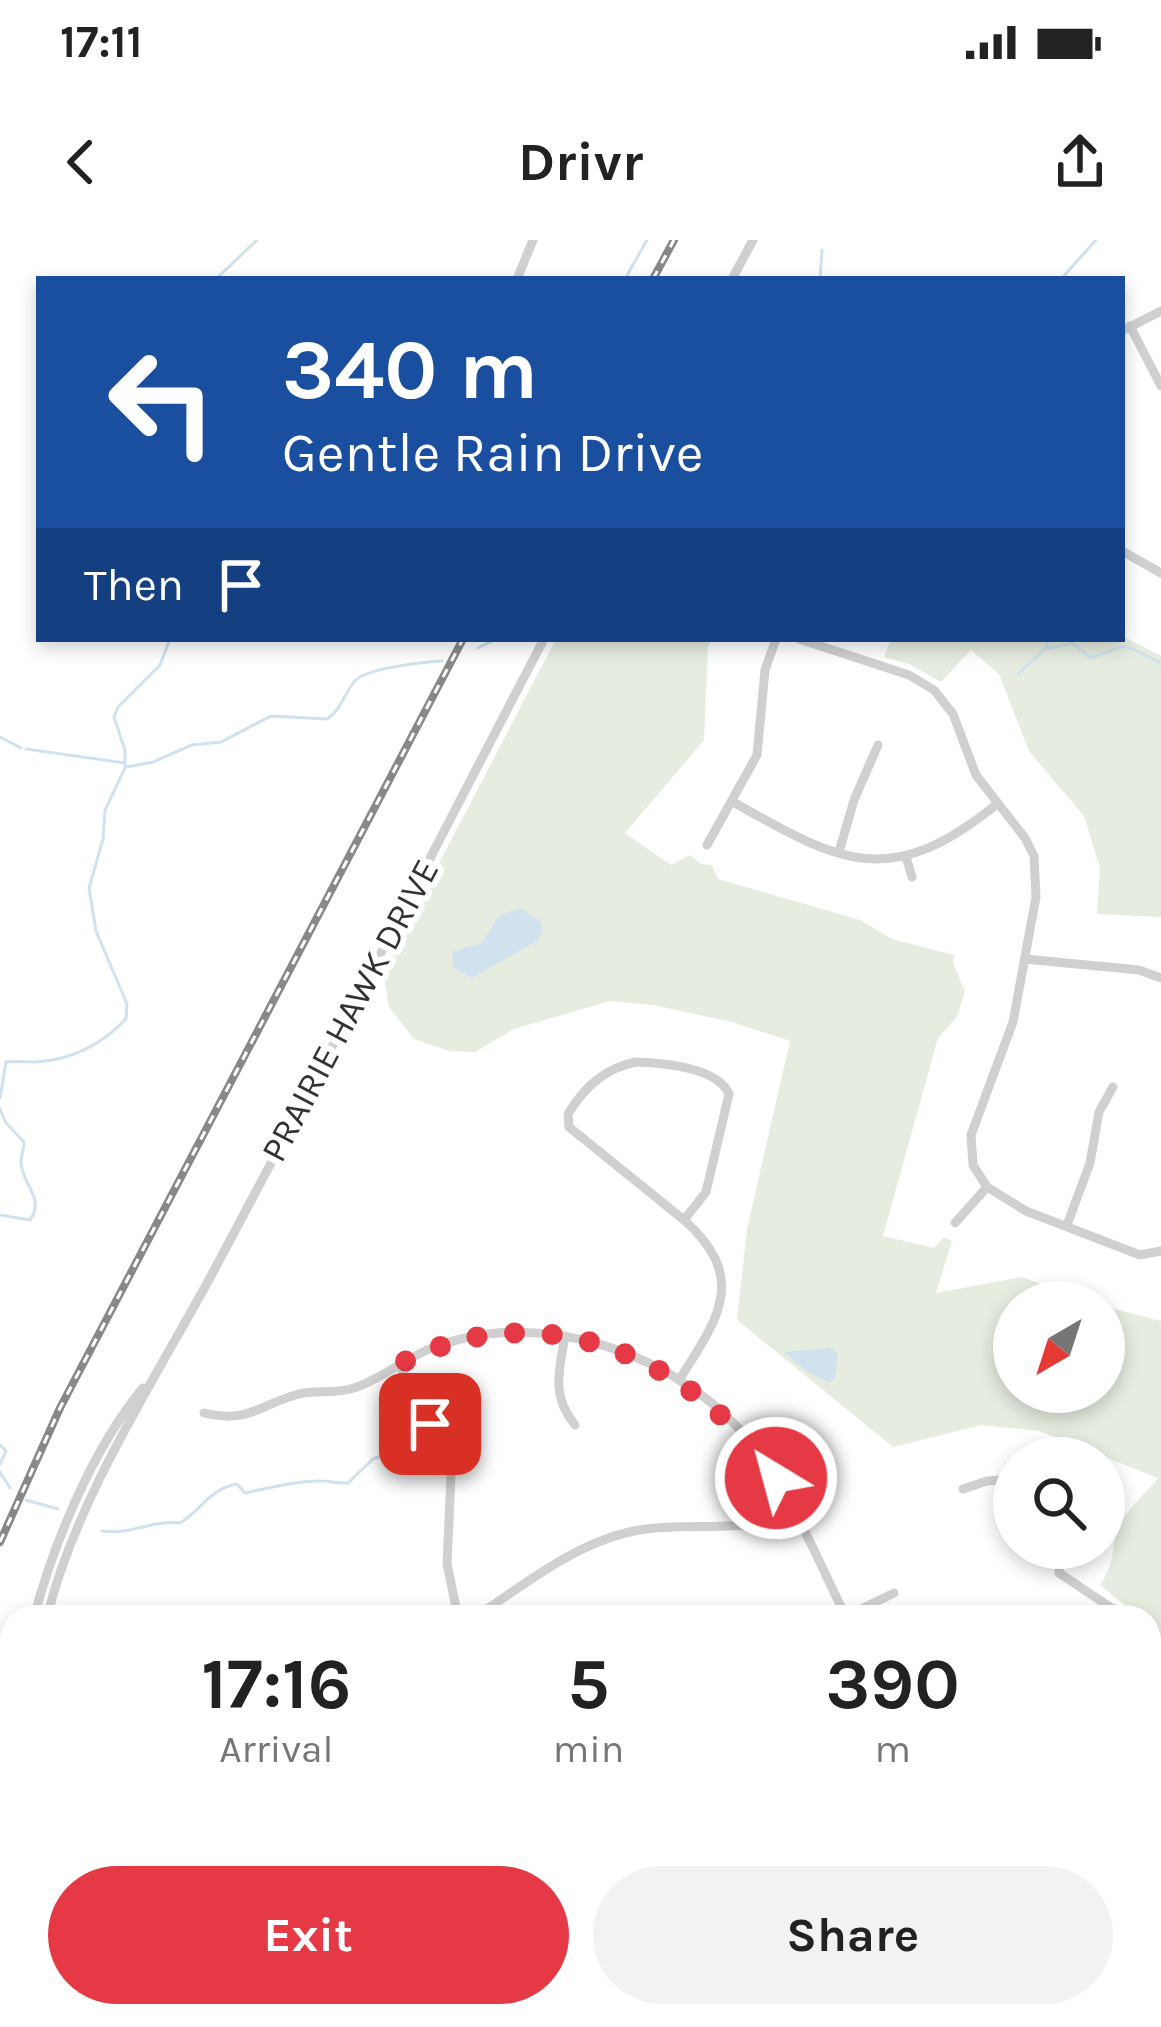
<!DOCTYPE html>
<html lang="en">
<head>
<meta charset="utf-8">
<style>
	:root { --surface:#fff; --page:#f2f2f2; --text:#222; --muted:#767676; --accent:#e63946 }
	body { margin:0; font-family:Karla,sans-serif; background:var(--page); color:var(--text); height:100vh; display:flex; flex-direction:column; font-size:45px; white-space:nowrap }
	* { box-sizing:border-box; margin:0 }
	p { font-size:39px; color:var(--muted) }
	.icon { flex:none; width:66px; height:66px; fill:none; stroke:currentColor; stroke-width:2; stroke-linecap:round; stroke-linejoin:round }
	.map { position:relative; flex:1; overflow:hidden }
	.details { position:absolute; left:0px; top:1365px; width:1161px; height:423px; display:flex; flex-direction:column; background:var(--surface); border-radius:36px 36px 0 0; box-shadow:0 6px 18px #0003 }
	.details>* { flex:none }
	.banner { position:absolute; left:36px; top:36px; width:1089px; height:366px; border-radius:0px; box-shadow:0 6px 18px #0003; background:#1a4fa0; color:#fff; overflow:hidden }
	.needle { width:78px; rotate:219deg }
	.controls { position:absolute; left:993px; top:1041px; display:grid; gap:24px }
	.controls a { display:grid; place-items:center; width:132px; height:132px; border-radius:50%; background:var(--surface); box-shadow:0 6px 18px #0003; font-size:60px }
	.pin { position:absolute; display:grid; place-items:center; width:102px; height:102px; color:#fff; margin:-51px; border-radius:24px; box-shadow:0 6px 18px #0006 }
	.me { position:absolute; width:132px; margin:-66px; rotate:323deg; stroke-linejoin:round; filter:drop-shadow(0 0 9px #0008) }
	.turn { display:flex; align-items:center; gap:42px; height:252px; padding:0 48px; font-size:54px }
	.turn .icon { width:156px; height:156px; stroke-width:2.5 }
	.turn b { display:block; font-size:84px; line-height:102px }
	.then { display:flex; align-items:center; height:114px; padding:0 48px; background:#0003; gap:24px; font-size:45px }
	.eta { display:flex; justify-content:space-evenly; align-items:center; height:204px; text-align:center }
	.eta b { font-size:72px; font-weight:700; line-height:84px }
	.primary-button { display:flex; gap:24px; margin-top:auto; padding:24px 48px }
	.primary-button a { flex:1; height:138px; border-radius:72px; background:var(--accent); color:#fff; font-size:48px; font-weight:700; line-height:138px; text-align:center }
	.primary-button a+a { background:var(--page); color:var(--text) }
	.status { display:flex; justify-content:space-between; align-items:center; height:84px; padding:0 60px; background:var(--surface); direction:ltr }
	.status svg { height:33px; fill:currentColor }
	header { display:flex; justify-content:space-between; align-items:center; height:156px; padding:0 48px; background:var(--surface); font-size:54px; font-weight:700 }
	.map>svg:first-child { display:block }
	.green { fill:#e6ecdf }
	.water { fill:#cfe2ee }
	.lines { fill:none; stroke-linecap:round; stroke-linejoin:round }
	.stream { stroke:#cfe2ee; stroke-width:3 }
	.minor { stroke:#d0d0d0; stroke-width:9 }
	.rail-casing { stroke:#888; stroke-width:8 }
	.rail { stroke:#fff; stroke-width:3; stroke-dasharray:9; stroke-linecap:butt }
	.route { stroke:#e63946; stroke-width:21; stroke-dasharray:0 37.8 }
	.labels { text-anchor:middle; stroke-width:12; stroke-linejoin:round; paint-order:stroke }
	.street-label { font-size:36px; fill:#333; stroke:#fff }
</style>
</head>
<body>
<div class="status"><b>17:11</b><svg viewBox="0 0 49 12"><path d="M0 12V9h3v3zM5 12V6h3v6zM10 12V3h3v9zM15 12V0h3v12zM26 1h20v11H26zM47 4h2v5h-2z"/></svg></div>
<header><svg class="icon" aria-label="back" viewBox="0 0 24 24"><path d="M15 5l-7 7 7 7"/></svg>Drivr<svg class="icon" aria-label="share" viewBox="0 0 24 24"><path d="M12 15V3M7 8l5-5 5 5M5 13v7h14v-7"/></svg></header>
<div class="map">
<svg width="1161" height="1787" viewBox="0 0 1161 1787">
	<rect width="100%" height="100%" fill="#fff"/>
	<g class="green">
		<polygon points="1122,396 1161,416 1161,677 1097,674 1100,628 1084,576 1029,511 999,434 971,410 941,442 909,424 884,417 891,399"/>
		<path d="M556,399H712L708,407L704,500L625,593L671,625L690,615L701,624L712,625L718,639L860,680L892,699L954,715L953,723L965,751L957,777L938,798L883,996L934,1008L944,997L952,1001L936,1053L1022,1037L1089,1062H1014V1152H1104V1066L1161,1081V1394L1149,1384V1377H1140L1100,1345C1117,1321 1109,1307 1121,1283C1130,1265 1147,1253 1158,1238L1039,1191L981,1185L893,1207L737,1080L747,989L790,801L732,782L653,765L610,761L514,789L475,812L449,811L414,799L389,767L383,731Z"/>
	</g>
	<g class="water">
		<polygon points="520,668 540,681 543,691 537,701 472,738 453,727 452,712 482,703 499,676"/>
		<polygon points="829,1108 838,1113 835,1138 830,1143 806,1131 784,1112"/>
	</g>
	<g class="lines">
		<g class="stream">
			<polyline points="1062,38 1096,0"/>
			<polyline points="216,39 257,0"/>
			<polyline points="625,39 647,0"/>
			<polyline points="820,39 822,10"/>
			<path d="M1045,399L1049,409L1072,403L1091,418C1135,403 1115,401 1161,423"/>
			<polyline points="478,408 496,399"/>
			<polyline points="1018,434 1047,407"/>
			<polyline points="0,497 21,508"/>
			<polyline points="26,509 125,523"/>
			<path d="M127,527L153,522L192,505L221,502L271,476L327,479C343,468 344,452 356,440C368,428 424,422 442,421"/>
			<path d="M0,858L6,822C17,821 26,822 36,822C71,820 102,804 126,779L127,764L96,691L89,648L103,599L105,570L125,528V510L114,477L118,467L160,425L170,399"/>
			<path d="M0,869L6,883L24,902C24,909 21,915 21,922C21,944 46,957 30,980L0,975"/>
			<polyline points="0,1205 6,1211 0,1224"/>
			<polyline points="0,1232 10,1248"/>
			<polyline points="26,1260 58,1269"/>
			<path d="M102,1291C131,1295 151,1280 180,1283C202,1270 209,1249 237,1244L245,1253C269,1248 290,1242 317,1241C328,1240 337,1244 348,1243L373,1219L387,1214"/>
		</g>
		<g class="minor">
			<polyline points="517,39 533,0"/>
			<polyline points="732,39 753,0"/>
			<polyline points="1130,86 1161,146"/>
			<polyline points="1122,91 1161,71"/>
			<polyline points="1122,311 1161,333"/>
			<polyline points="799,399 909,435 934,450 953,474 976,535 1025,598 1034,616 1036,657 1013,782 971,895 973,925 987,947 1026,971 1140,1015 1161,1011"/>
			<path d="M733,562C842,624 891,650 997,564"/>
			<polyline points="707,605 757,515 765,430 776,399"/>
			<polyline points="839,612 854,560 878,505"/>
			<polyline points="906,617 912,637"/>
			<polyline points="1025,719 1139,730 1161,738"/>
			<path d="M636,822C663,823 717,827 729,854L706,952L684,980L569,887L568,874C584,847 605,828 636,822Z"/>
			<polyline points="955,983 987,947"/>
			<polyline points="1067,985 1090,923 1099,872 1113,847"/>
			<path d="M565,1096C559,1131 551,1156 575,1185"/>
			<polyline points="399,1125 437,1197 451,1236 447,1324 458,1377"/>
			<path d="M679,1140C718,1079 749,1038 684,980"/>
			<path d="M204,1173C249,1184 260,1164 299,1154C317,1150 336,1154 354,1148C379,1140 402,1121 427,1110C538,1063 684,1114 755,1208C793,1259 818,1320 846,1377"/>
			<polyline points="963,1249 987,1241 1014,1239"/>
			<polyline points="1059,1308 1059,1333 1125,1377"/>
			<path d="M34,1377C54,1302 93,1208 143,1148"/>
			<path d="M47,1377C76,1259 154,1141 212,1034C325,824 433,611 544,399"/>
			<polyline points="153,1377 173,1377"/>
			<path d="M475,1377C526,1344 577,1301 639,1290C690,1281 746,1295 794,1273"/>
			<polyline points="845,1377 894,1353"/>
			<polyline points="1149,1396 1161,1406"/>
			<polyline points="1149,1509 1161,1495"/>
			<polyline points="0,1586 12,1498"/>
			<polyline points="1149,1625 1161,1611"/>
			<polyline points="1149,1663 1161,1673"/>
			<polyline points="0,1697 12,1610"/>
			<polyline points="85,1776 92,1787"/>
			<polyline points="1094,1776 1108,1787"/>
			<polyline points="115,1787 144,1781 233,1787"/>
			<polyline points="444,1787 490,1787"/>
			<polyline points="641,1787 656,1776"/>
			<polyline points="886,1787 908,1776"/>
			<polyline points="1015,1787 1025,1776"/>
		</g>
		<defs>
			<g id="rail">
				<polyline points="653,39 674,0"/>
				<polyline points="0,1302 60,1168 463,399"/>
			</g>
		</defs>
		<use href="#rail" class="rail-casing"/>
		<use href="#rail" class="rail"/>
	</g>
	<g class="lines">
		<path class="route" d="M430,1184L398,1125C539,1049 690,1116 776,1238"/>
	</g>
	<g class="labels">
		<g class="street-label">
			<text transform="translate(349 770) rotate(-62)" y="13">PRAIRIE HAWK DRIVE</text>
		</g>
	</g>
</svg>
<div class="controls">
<a><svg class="needle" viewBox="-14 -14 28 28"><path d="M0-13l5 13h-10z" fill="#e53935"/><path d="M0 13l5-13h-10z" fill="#767676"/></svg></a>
<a><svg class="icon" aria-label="search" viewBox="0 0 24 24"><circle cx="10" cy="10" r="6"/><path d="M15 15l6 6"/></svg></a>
</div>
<div class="pin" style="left:430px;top:1184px;background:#d93025"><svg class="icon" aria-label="arrive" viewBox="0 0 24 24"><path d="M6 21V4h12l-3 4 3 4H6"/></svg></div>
<svg class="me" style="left:776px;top:1238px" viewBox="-20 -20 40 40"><circle r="17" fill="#e63946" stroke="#fff" stroke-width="3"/><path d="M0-11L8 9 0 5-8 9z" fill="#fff"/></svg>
<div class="banner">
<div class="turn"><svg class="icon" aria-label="left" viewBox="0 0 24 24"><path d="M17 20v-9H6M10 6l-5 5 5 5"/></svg><div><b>340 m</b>Gentle Rain Drive</div></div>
<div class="then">Then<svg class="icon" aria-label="arrive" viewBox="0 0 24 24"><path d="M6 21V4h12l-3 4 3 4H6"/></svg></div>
</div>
<section class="details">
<div class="eta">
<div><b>17:16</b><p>Arrival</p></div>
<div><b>5</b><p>min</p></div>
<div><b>390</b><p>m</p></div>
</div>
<div class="primary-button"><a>Exit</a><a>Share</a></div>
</section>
</div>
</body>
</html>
